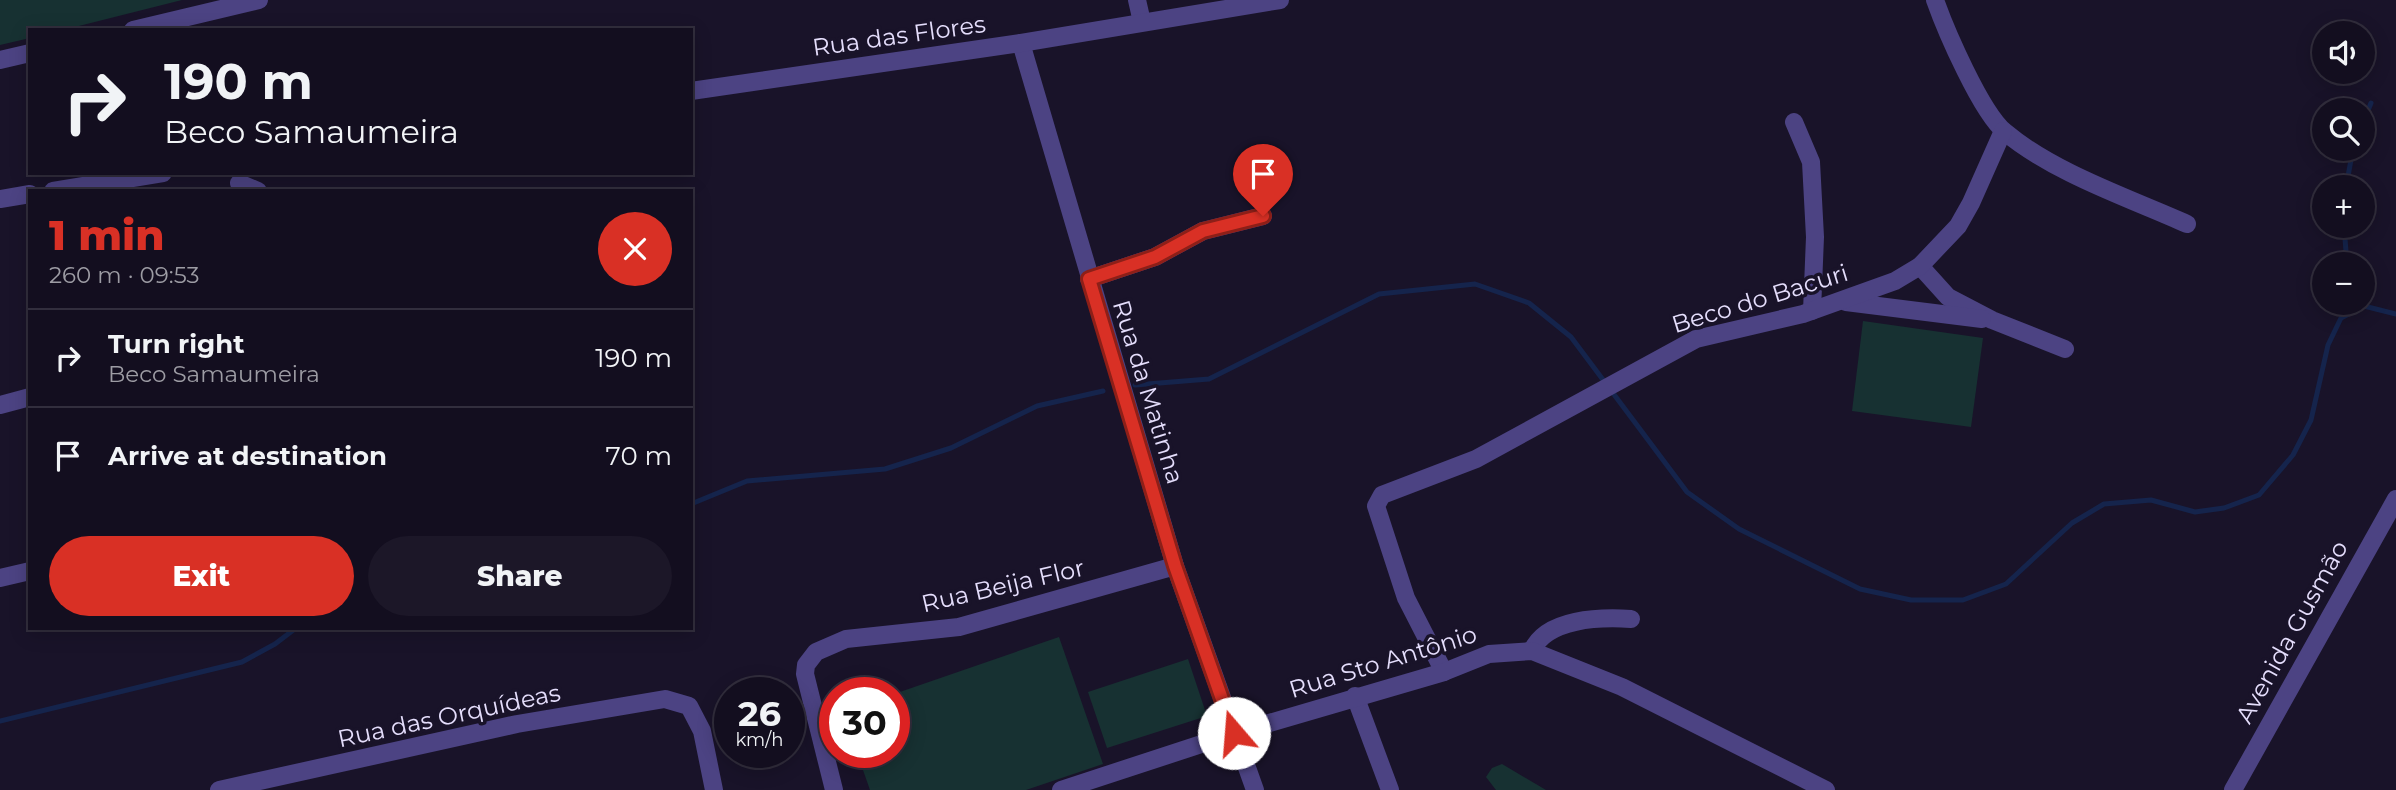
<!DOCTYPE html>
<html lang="en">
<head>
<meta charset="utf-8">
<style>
	:root { --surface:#130e1f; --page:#1c1728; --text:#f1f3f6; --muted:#9d9ca4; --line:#322e3d; --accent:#d93025 }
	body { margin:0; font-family:Montserrat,sans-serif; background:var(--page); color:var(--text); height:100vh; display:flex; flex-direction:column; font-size:26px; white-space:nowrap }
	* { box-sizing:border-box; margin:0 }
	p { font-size:23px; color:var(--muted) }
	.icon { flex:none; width:38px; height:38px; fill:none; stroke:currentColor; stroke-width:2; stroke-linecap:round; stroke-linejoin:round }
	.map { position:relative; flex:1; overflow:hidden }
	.side { position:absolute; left:28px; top:189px; width:665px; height:441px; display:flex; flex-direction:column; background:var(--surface); border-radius:0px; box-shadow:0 4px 18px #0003,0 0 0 2px var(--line) }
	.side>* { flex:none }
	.guide { position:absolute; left:28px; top:28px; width:665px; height:147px; border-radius:0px; box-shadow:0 4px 18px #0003,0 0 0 2px var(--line); background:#130e1f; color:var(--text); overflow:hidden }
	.tools { position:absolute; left:2312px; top:21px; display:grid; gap:14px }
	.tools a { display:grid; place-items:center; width:63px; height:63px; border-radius:50%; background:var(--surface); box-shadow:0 4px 18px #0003,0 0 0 2px var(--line); font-size:35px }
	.speed { position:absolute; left:714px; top:677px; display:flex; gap:14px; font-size:35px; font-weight:700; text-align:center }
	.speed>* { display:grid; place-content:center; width:91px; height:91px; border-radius:50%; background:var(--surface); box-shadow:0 4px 18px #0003,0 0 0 2px var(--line); line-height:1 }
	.speed small { font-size:18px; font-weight:400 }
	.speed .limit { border:10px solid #d22; background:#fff; color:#111 }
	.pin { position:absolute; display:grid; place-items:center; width:60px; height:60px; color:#fff; margin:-72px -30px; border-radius:50% 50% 50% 0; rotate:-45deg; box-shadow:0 0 7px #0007 }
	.pin .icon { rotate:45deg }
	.me { position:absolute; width:77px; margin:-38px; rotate:342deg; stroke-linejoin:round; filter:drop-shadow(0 0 5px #0008) }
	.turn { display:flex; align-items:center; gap:24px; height:147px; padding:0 21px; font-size:32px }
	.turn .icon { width:91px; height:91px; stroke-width:2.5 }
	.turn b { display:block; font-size:49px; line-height:60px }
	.round { display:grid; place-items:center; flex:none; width:74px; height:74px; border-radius:37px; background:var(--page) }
	.overview { display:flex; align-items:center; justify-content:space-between; height:119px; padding:0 21px }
	h1 { font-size:42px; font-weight:800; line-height:52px; color:var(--accent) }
	.button { display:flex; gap:14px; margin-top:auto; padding:14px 21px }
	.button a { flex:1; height:80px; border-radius:42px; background:var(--accent); color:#fff; font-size:28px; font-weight:800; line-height:80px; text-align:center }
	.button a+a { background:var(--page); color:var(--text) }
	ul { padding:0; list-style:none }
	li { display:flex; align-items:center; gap:21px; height:98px; padding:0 21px; border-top:2px solid var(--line) }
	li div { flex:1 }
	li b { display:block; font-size:26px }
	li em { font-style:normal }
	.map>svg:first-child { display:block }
	.green { fill:#173132 }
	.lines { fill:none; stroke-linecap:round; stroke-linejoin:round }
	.stream { stroke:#15244c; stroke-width:5 }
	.street { stroke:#4c4383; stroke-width:18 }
	.route-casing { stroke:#8d1f18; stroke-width:18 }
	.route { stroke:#d93025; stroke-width:12 }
	.labels { text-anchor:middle; stroke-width:7; stroke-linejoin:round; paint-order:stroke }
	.street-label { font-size:24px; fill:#e5defc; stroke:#191329 }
</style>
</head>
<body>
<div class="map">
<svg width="2396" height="790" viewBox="0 0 2396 790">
	<rect width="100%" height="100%" fill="#191329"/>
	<g class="green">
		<polygon points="0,0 182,0 63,30 30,30 30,38 0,45"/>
		<polygon points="1863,321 1983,338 1971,427 1852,411"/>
		<polygon points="1059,637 1103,764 1026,790 870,790 857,753 894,752 894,694"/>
		<polygon points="1188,659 1207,716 1107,748 1088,692"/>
		<polygon points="1502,764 1546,790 1496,790 1486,777 1492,768"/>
	</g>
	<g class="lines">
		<g class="stream">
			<polyline points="2362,125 2371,103"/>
			<polyline points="2346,187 2353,149"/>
			<polyline points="2344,226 2347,264"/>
			<polyline points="1135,385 1209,379 1379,294 1475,284 1529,303 1571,337 1687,492 1739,529 1860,589 1911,600 1963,600 2006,584 2072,523 2104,504 2151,500 2195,512 2224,508 2259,495 2293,455 2311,420 2328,345 2341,318 2364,306 2396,314"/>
			<polyline points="691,504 747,481 885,469 951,448 1037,406 1103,391"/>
			<polyline points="0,721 242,662 275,644 296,628"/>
		</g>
		<g class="street">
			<polyline points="1137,0 1142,22"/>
			<path d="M1935,0C1946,31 1981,112 2005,132C2054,173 2129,198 2187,224"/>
			<polyline points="133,30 259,0"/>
			<polyline points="1021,43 1175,566 1255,790"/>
			<polyline points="0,60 30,53"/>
			<polyline points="691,91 1021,43 1280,0"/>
			<polyline points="1794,122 1811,162 1815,237 1812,311"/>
			<polyline points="239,183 258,191"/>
			<polyline points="53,191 163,173"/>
			<polyline points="0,199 30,194"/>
			<polyline points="1920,266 1948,297 1992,320 2065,349"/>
			<polyline points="1089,279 1155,257 1203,231 1263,216"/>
			<polyline points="1846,302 1982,319"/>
			<polyline points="0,405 30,397"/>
			<polyline points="0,578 30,571"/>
			<path d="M1532,651C1546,618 1601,617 1631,619"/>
			<polyline points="1444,672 1406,598 1376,506 1382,495 1476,459 1696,339 1803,314 1895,281 1920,266 1958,226 1971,203 2003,131"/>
			<polyline points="1355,696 1390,790"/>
			<polyline points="219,790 517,724 665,699 689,706 702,731 714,790"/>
			<polyline points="834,790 805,674 806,665 816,652 846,639 959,627 1175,566"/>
			<polyline points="1061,790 1235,733 1444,672 1489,654 1532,651 1622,687 1826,790"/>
			<polyline points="2233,790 2396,499"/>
		</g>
	</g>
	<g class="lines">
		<defs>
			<polyline id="route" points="1234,733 1175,566 1089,279 1155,257 1203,231 1263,216"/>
		</defs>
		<use href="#route" class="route-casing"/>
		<use href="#route" class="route"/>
	</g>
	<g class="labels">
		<g class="street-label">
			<text transform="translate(899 36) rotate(-8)" y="8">Rua das Flores</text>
			<text transform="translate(1760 299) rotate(-17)" y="8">Beco do Bacuri</text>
			<text transform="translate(1148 392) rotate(73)" y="8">Rua da Matinha</text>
			<text transform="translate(1003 586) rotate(-13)" y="8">Rua Beija Flor</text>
			<text transform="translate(2292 632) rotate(-61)" y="8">Avenida Gusmão</text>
			<text transform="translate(1383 662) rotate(-17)" y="8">Rua Sto Antônio</text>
			<text transform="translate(449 716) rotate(-12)" y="8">Rua das Orquídeas</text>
		</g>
	</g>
</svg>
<div class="tools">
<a><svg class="icon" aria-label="sound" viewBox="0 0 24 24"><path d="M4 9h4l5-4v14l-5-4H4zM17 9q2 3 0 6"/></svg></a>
<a><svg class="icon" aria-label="search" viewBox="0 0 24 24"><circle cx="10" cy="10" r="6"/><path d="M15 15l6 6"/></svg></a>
<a>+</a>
<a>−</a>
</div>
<div class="speed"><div>26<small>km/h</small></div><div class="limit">30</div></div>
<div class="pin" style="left:1263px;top:216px;background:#d93025"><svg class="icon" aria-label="arrive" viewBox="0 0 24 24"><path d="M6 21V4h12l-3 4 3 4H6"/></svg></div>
<svg class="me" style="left:1234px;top:733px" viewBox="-20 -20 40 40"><circle r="19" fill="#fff"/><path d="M0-13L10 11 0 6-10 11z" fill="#d93025"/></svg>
<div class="guide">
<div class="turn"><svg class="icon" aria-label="right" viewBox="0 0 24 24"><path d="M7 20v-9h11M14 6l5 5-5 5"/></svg><div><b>190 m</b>Beco Samaumeira</div></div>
</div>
<section class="side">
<div class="overview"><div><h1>1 min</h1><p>260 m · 09:53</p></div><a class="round" style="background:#d93025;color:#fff"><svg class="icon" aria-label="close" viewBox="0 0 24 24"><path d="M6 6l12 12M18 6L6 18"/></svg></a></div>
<ul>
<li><svg class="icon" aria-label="right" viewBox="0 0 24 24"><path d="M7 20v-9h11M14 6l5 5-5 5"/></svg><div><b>Turn right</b><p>Beco Samaumeira</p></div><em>190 m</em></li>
<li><svg class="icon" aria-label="arrive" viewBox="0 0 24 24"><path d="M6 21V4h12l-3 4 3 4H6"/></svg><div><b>Arrive at destination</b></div><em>70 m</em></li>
</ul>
<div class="button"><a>Exit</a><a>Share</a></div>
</section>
</div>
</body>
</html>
